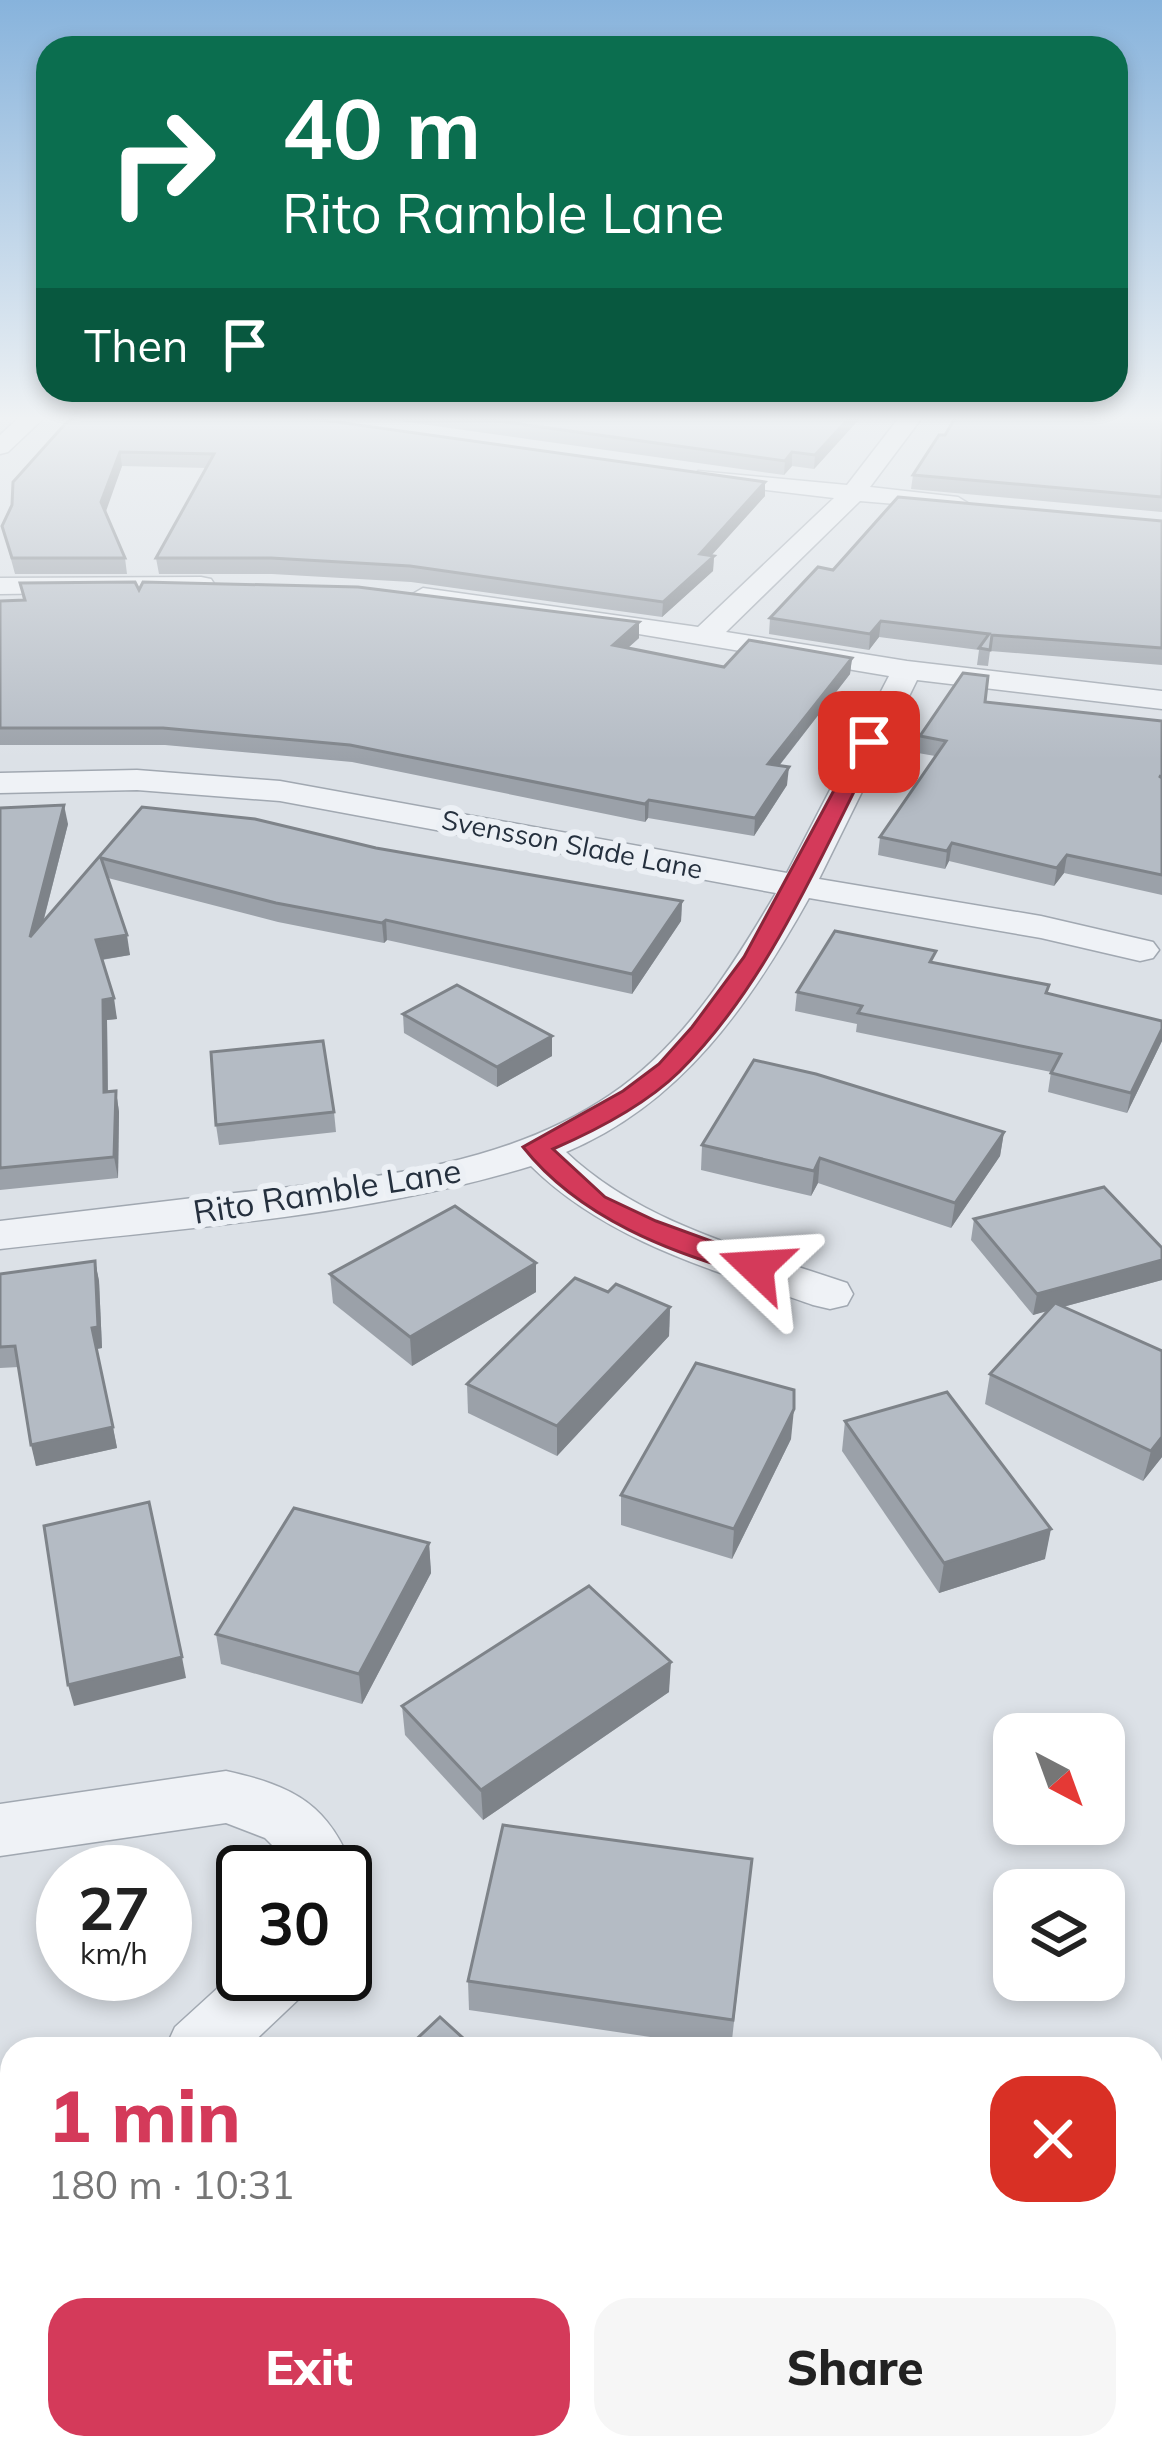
<!DOCTYPE html>
<html lang="en">
<head>
<meta charset="utf-8">
<style>
	:root { --surface:#fff; --page:#f6f6f6; --text:#222; --muted:#767676; --accent:#d43a5a }
	body { margin:0; font-family:Mulish,sans-serif; background:var(--page); color:var(--text); height:100vh; display:flex; flex-direction:column; font-size:45px; white-space:nowrap }
	* { box-sizing:border-box; margin:0 }
	p { font-size:39px; color:var(--muted) }
	.icon { flex:none; width:66px; height:66px; fill:none; stroke:currentColor; stroke-width:2; stroke-linecap:round; stroke-linejoin:round }
	.map { position:relative; flex:1; overflow:hidden }
	.sheet { position:absolute; left:0px; top:2037px; width:1164px; height:423px; display:flex; flex-direction:column; background:var(--surface); border-radius:36px 36px 0 0; box-shadow:0 6px 18px #0003 }
	.sheet>* { flex:none }
	.guide { position:absolute; left:36px; top:36px; width:1092px; height:366px; border-radius:36px; box-shadow:0 6px 18px #0003; background:#0b6e4f; color:#fff; overflow:hidden }
	.needle { width:78px; rotate:139deg }
	.fabs { position:absolute; left:993px; top:1713px; display:grid; gap:24px }
	.fabs a { display:grid; place-items:center; width:132px; height:132px; border-radius:24px; background:var(--surface); box-shadow:0 6px 18px #0003; font-size:60px }
	.speed { position:absolute; left:36px; top:1845px; display:flex; gap:24px; font-size:60px; font-weight:700; text-align:center }
	.speed>* { display:grid; place-content:center; width:156px; height:156px; border-radius:50%; background:var(--surface); box-shadow:0 6px 18px #0003; line-height:1 }
	.speed small { font-size:30px; font-weight:400 }
	.speed .limit { border:6px solid #111; border-radius:18px; background:#fff; color:#111 }
	.pin { position:absolute; display:grid; place-items:center; width:102px; height:102px; color:#fff; margin:-51px; border-radius:24px; box-shadow:0 6px 18px #0006 }
	.me { position:absolute; width:132px; margin:-66px; rotate:290deg; stroke-linejoin:round; filter:drop-shadow(0 0 9px #0008) }
	.turn { display:flex; align-items:center; gap:42px; height:252px; padding:0 48px; font-size:54px }
	.turn .icon { width:156px; height:156px; stroke-width:2.5 }
	.turn b { display:block; font-size:84px; line-height:102px }
	.then { display:flex; align-items:center; height:114px; padding:0 48px; background:#0003; gap:24px; font-size:45px }
	.round { display:grid; place-items:center; flex:none; width:126px; height:126px; border-radius:36px; background:var(--page) }
	.headline { display:flex; align-items:center; justify-content:space-between; height:204px; padding:0 48px }
	h1 { font-size:72px; font-weight:800; line-height:90px; color:var(--accent) }
	.button { display:flex; gap:24px; margin-top:auto; padding:24px 48px }
	.button a { flex:1; height:138px; border-radius:36px; background:var(--accent); color:#fff; font-size:48px; font-weight:800; line-height:138px; text-align:center }
	.button a+a { background:var(--page); color:var(--text) }
	.map>svg:first-child { display:block }
	.lines { fill:none; stroke-linecap:round; stroke-linejoin:round }
	.minor-casing { stroke:#a1a8b1; stroke-width:3 }
	.minor { fill:#eff2f6; fill-rule:evenodd }
	.rail-casing { stroke:#758292; stroke-width:18 }
	.rail { stroke:#ecf0f5; stroke-width:14; stroke-dasharray:42; stroke-linecap:butt }
	.wall { fill:#9ba1a9 }
	.shaded-wall { fill:#7e8389 }
	.building { fill:#b4bbc4; stroke:#7e8389; stroke-width:3 }
	.route { fill:#d43a5a; stroke:#8a263a; stroke-width:3 }
	.labels { text-anchor:middle; stroke-width:12; stroke-linejoin:round; paint-order:stroke }
	.far-street-label { font-size:27px; fill:#25303e; stroke:#ecf0f5 }
	.street-label { font-size:33px; fill:#25303e; stroke:#ecf0f5 }
</style>
</head>
<body>
<div class="map">
<svg width="1162" height="2458" viewBox="0 0 1162 2458">
	<rect width="100%" height="100%" fill="#dce1e7"/>
	<g class="lines">
		<defs>
			<g id="minor">
				<polygon points="22,415 47,415 8,452 0,454 0,435"/>
				<path d="M901,415H924L870,487L958,497L971,505L967,510L860,501L726,632L907,661L1162,691V709L917,680L819,879L1041,916L1153,942L1159,950L1153,958L1140,961L1041,938L809,898C750,1004 681,1104 566,1152C642,1224 750,1250 847,1283L853,1294L847,1305L830,1309L813,1305C714,1270 608,1242 531,1166C360,1218 177,1228 0,1249V1221C78,1212 157,1202 235,1193C363,1179 501,1169 610,1095C683,1046 732,968 776,893L280,801L137,790L0,793V773L137,770L280,781L787,873L889,676L573,623L423,604L409,596L423,588L698,627L834,498L707,483L698,481V471L847,485Z"/>
				<polygon points="201,577 211,579 215,585 211,591 0,594 0,578"/>
				<path d="M226,1771C294,1786 330,1805 354,1872L345,1891V1872H292L287,1860L265,1838L226,1823L0,1856V1804Z"/>
				<polygon points="243,1965 243,1974 313,1974 303,1995 246,2049 165,2049 175,2027"/>
				<polygon points="12,2185 12,2263 0,2268 0,2190"/>
			</g>
		</defs>
		<use href="#minor" class="minor-casing"/>
		<use href="#minor" class="minor"/>
		<defs>
			<g id="rail">
				<polyline points="1152,2410 1162,2393"/>
				<polyline points="1123,2458 1129,2448"/>
			</g>
		</defs>
		<use href="#rail" class="rail-casing"/>
		<use href="#rail" class="rail"/>
	</g>
	<g class="wall">
		<polygon points="357,415 863,415 814,469 792,466 784,475"/>
		<polygon points="1162,415 1162,512 911,489 913,475 945,435"/>
		<polygon points="65,424 765,482 765,496 711,556 714,556 713,571 662,617 411,582 272,574 159,574 156,558 207,468 122,466 105,511 125,558 127,574 15,574 2,526"/>
		<polygon points="1162,521 1162,665 990,651 988,666 977,665 979,650 879,637 869,650 769,634 770,618 833,570"/>
		<polygon points="20,583 139,590 639,638 628,648 724,667 852,658 850,674 779,766 787,785 754,836 648,818 645,822 352,762 165,745 0,745 0,601 23,600"/>
		<polygon points="985,702 1162,721 1162,895 1064,873 1054,886 949,861 945,869 878,855 880,837 935,756 918,753 920,736"/>
		<polygon points="142,807 682,901 681,921 632,994 387,940 384,943 278,922 108,878 130,955 102,960 117,1019 107,1020 108,1091 116,1091 119,1112 118,1178 0,1190 0,808 68,824 43,923"/>
		<polygon points="935,963 1047,993 1162,1041 1127,1113 1048,1092 1051,1072 856,1032 857,1024 795,1011 797,992"/>
		<polygon points="403,1014 552,1036 552,1056 497,1087 404,1033"/>
		<polygon points="334,1112 336,1132 219,1145 216,1125"/>
		<polygon points="1004,1132 1000,1156 951,1228 818,1183 811,1196 701,1170 702,1145"/>
		<polygon points="974,1219 1162,1248 1162,1280 1063,1307 1162,1457 1143,1481 985,1404 990,1374 1048,1310 1033,1315 971,1240"/>
		<polygon points="95,1261 99,1281 102,1348 97,1349 117,1448 36,1466 19,1367 0,1368 0,1274"/>
		<polygon points="536,1263 536,1292 412,1366 333,1303 330,1274"/>
		<polygon points="608,1292 670,1307 669,1336 557,1456 468,1413 467,1384"/>
		<polygon points="845,1421 1045,1559 939,1593 842,1451"/>
		<polygon points="791,1439 732,1559 621,1525 621,1495"/>
		<polygon points="429,1543 431,1573 362,1704 221,1664 216,1634"/>
		<polygon points="669,1692 483,1820 405,1735 402,1706"/>
		<polygon points="752,1859 731,2049 469,2010 468,1981"/>
		<polygon points="289,2448 411,2448 403,2458 299,2458"/>
	</g>
	<g class="shaded-wall">
		<polygon points="852,415 863,415 814,469 815,455"/>
		<polygon points="120,452 122,466 104,517 101,502"/>
		<polygon points="792,452 792,466 784,475 785,461"/>
		<polygon points="765,482 765,496 699,569 700,554"/>
		<polygon points="714,556 713,571 662,617 663,602"/>
		<polygon points="881,621 879,637 869,650 870,634"/>
		<polygon points="639,622 639,638 613,661 613,645"/>
		<polygon points="852,658 850,674 767,781 768,764"/>
		<polygon points="789,767 787,785 754,836 755,818"/>
		<polygon points="649,800 648,818 645,822 645,804"/>
		<polygon points="64,805 68,824 34,957 30,937"/>
		<polygon points="952,843 949,861 945,869 947,851"/>
		<polygon points="1067,855 1064,873 1054,886 1057,868"/>
		<polygon points="682,901 681,921 632,994 632,974"/>
		<polygon points="386,920 387,940 384,943 382,923"/>
		<polygon points="127,935 130,955 99,960 96,940"/>
		<polygon points="114,998 117,1019 107,1020 108,1113 104,1092 103,1000"/>
		<polygon points="1162,1029 1162,1041 1127,1113 1131,1093"/>
		<polygon points="552,1036 552,1056 497,1087 497,1067"/>
		<polygon points="116,1091 119,1112 118,1178 114,1157"/>
		<polygon points="1004,1132 1000,1156 951,1228 955,1203"/>
		<polygon points="820,1158 818,1183 811,1196 814,1171"/>
		<polygon points="1162,1260 1162,1280 1033,1315 1037,1294"/>
		<polygon points="95,1261 99,1281 102,1348 96,1349 92,1328"/>
		<polygon points="536,1263 536,1292 412,1366 410,1337"/>
		<polygon points="670,1307 669,1336 557,1456 557,1426"/>
		<polygon points="794,1409 791,1439 732,1559 734,1529"/>
		<polygon points="113,1427 117,1448 36,1466 31,1445"/>
		<polygon points="1162,1437 1162,1457 1143,1481 1151,1451"/>
		<polygon points="1051,1529 1045,1559 939,1593 944,1563"/>
		<polygon points="429,1543 431,1573 362,1704 359,1674"/>
		<polygon points="182,1657 186,1678 74,1706 68,1685"/>
		<polygon points="671,1662 669,1692 483,1820 481,1790"/>
		<polygon points="387,2448 411,2448 403,2458 379,2458"/>
	</g>
	<g class="building">
		<polygon points="77,415 287,415 765,482 700,554 714,556 663,602 410,566 271,558 156,558 214,454 120,452 101,502 125,558 12,558 2,526 12,505 13,482 65,424"/>
		<polygon points="455,415 852,415 815,455 792,452 785,461"/>
		<polygon points="957,415 1162,415 1162,497 913,475 939,435 945,435"/>
		<polygon points="898,497 1162,521 1162,648 992,635 990,650 979,648 989,634 881,621 870,634 770,618 818,567 833,570"/>
		<polygon points="135,582 139,590 143,582 358,587 639,622 613,645 724,667 749,640 852,658 768,764 789,767 755,818 649,800 645,804 350,745 163,728 0,728 0,601 25,600 20,583"/>
		<polygon points="963,673 988,676 985,702 1162,721 1162,777 1159,776 1162,778 1162,875 1067,855 1057,868 952,843 947,851 880,837 946,741 920,736"/>
		<polygon points="64,805 30,937 142,807 255,819 376,848 682,901 632,974 386,920 382,923 276,903 101,858 127,935 96,940 114,998 103,1000 104,1092 116,1091 114,1157 0,1168 0,808"/>
		<polygon points="835,931 936,951 930,962 1049,985 1046,993 1162,1021 1162,1029 1131,1093 1051,1073 1061,1054 858,1013 862,1006 797,992"/>
		<polygon points="457,985 552,1036 497,1067 403,1014"/>
		<polygon points="323,1041 334,1112 216,1125 211,1052"/>
		<polygon points="754,1060 816,1074 1004,1132 955,1203 820,1158 814,1171 702,1145"/>
		<polygon points="1104,1187 1162,1248 1162,1260 1037,1294 974,1219"/>
		<polygon points="455,1206 536,1263 410,1337 330,1274"/>
		<polygon points="95,1261 98,1327 92,1328 113,1427 31,1445 15,1346 0,1347 0,1274"/>
		<polygon points="575,1278 608,1292 616,1284 670,1307 557,1426 467,1384"/>
		<polygon points="1055,1303 1162,1351 1162,1437 1151,1451 990,1374"/>
		<polygon points="696,1363 794,1390 794,1409 734,1529 621,1495"/>
		<polygon points="947,1392 1051,1529 944,1563 845,1421"/>
		<polygon points="149,1502 182,1657 68,1685 44,1526"/>
		<polygon points="294,1508 429,1543 359,1674 216,1634"/>
		<polygon points="589,1586 671,1662 481,1790 402,1706"/>
		<polygon points="503,1825 752,1859 733,2020 468,1981"/>
		<polygon points="440,2017 475,2049 406,2049"/>
		<polygon points="25,2448 210,2448 219,2458 15,2458"/>
		<polygon points="310,2448 387,2448 379,2458 320,2458"/>
	</g>
	<linearGradient id="sky" x2="0" y2="1"><stop stop-color="#87b3dc"/><stop offset="0.55" stop-color="#eff2f4"/><stop offset="1" stop-color="#eff2f4" stop-opacity="0"/></linearGradient>
	<rect width="1162" height="760" fill="url(#sky)"/>
	<path class="route" d="M869,736L879,742C821,854 770,982 679,1072C644,1106 597,1130 553,1149L605,1197L656,1221L766,1261L770,1267L766,1274L756,1276C672,1254 579,1218 523,1147L623,1091L659,1064L692,1027L744,957L860,742Z"/>
	<g class="labels">
		<g class="far-street-label">
			<text transform="translate(572 845) rotate(11)" y="9">Svensson Slade Lane</text>
		</g>
		<g class="street-label">
			<text transform="translate(327 1191) rotate(-9)" y="12">Rito Ramble Lane</text>
		</g>
	</g>
</svg>
<div class="fabs">
<a><svg class="needle" viewBox="-14 -14 28 28"><path d="M0-13l5 13h-10z" fill="#e53935"/><path d="M0 13l5-13h-10z" fill="#767676"/></svg></a>
<a><svg class="icon" aria-label="layers" viewBox="0 0 24 24"><path d="M12 4l9 5-9 5-9-5zM3 14l9 5 9-5"/></svg></a>
</div>
<div class="speed"><div>27<small>km/h</small></div><div class="limit">30</div></div>
<div class="pin" style="left:869px;top:742px;background:#d93025"><svg class="icon" aria-label="arrive" viewBox="0 0 24 24"><path d="M6 21V4h12l-3 4 3 4H6"/></svg></div>
<svg class="me" style="left:756px;top:1267px" viewBox="-20 -20 40 40"><path d="M0-17L14 15 0 8-14 15z" fill="#d43a5a" stroke="#fff" stroke-width="4"/></svg>
<div class="guide">
<div class="turn"><svg class="icon" aria-label="right" viewBox="0 0 24 24"><path d="M7 20v-9h11M14 6l5 5-5 5"/></svg><div><b>40 m</b>Rito Ramble Lane</div></div>
<div class="then">Then<svg class="icon" aria-label="arrive" viewBox="0 0 24 24"><path d="M6 21V4h12l-3 4 3 4H6"/></svg></div>
</div>
<section class="sheet">
<div class="headline"><div><h1>1 min</h1><p>180 m · 10:31</p></div><a class="round" style="background:#d93025;color:#fff"><svg class="icon" aria-label="close" viewBox="0 0 24 24"><path d="M6 6l12 12M18 6L6 18"/></svg></a></div>
<div class="button"><a>Exit</a><a>Share</a></div>
</section>
</div>
</body>
</html>
